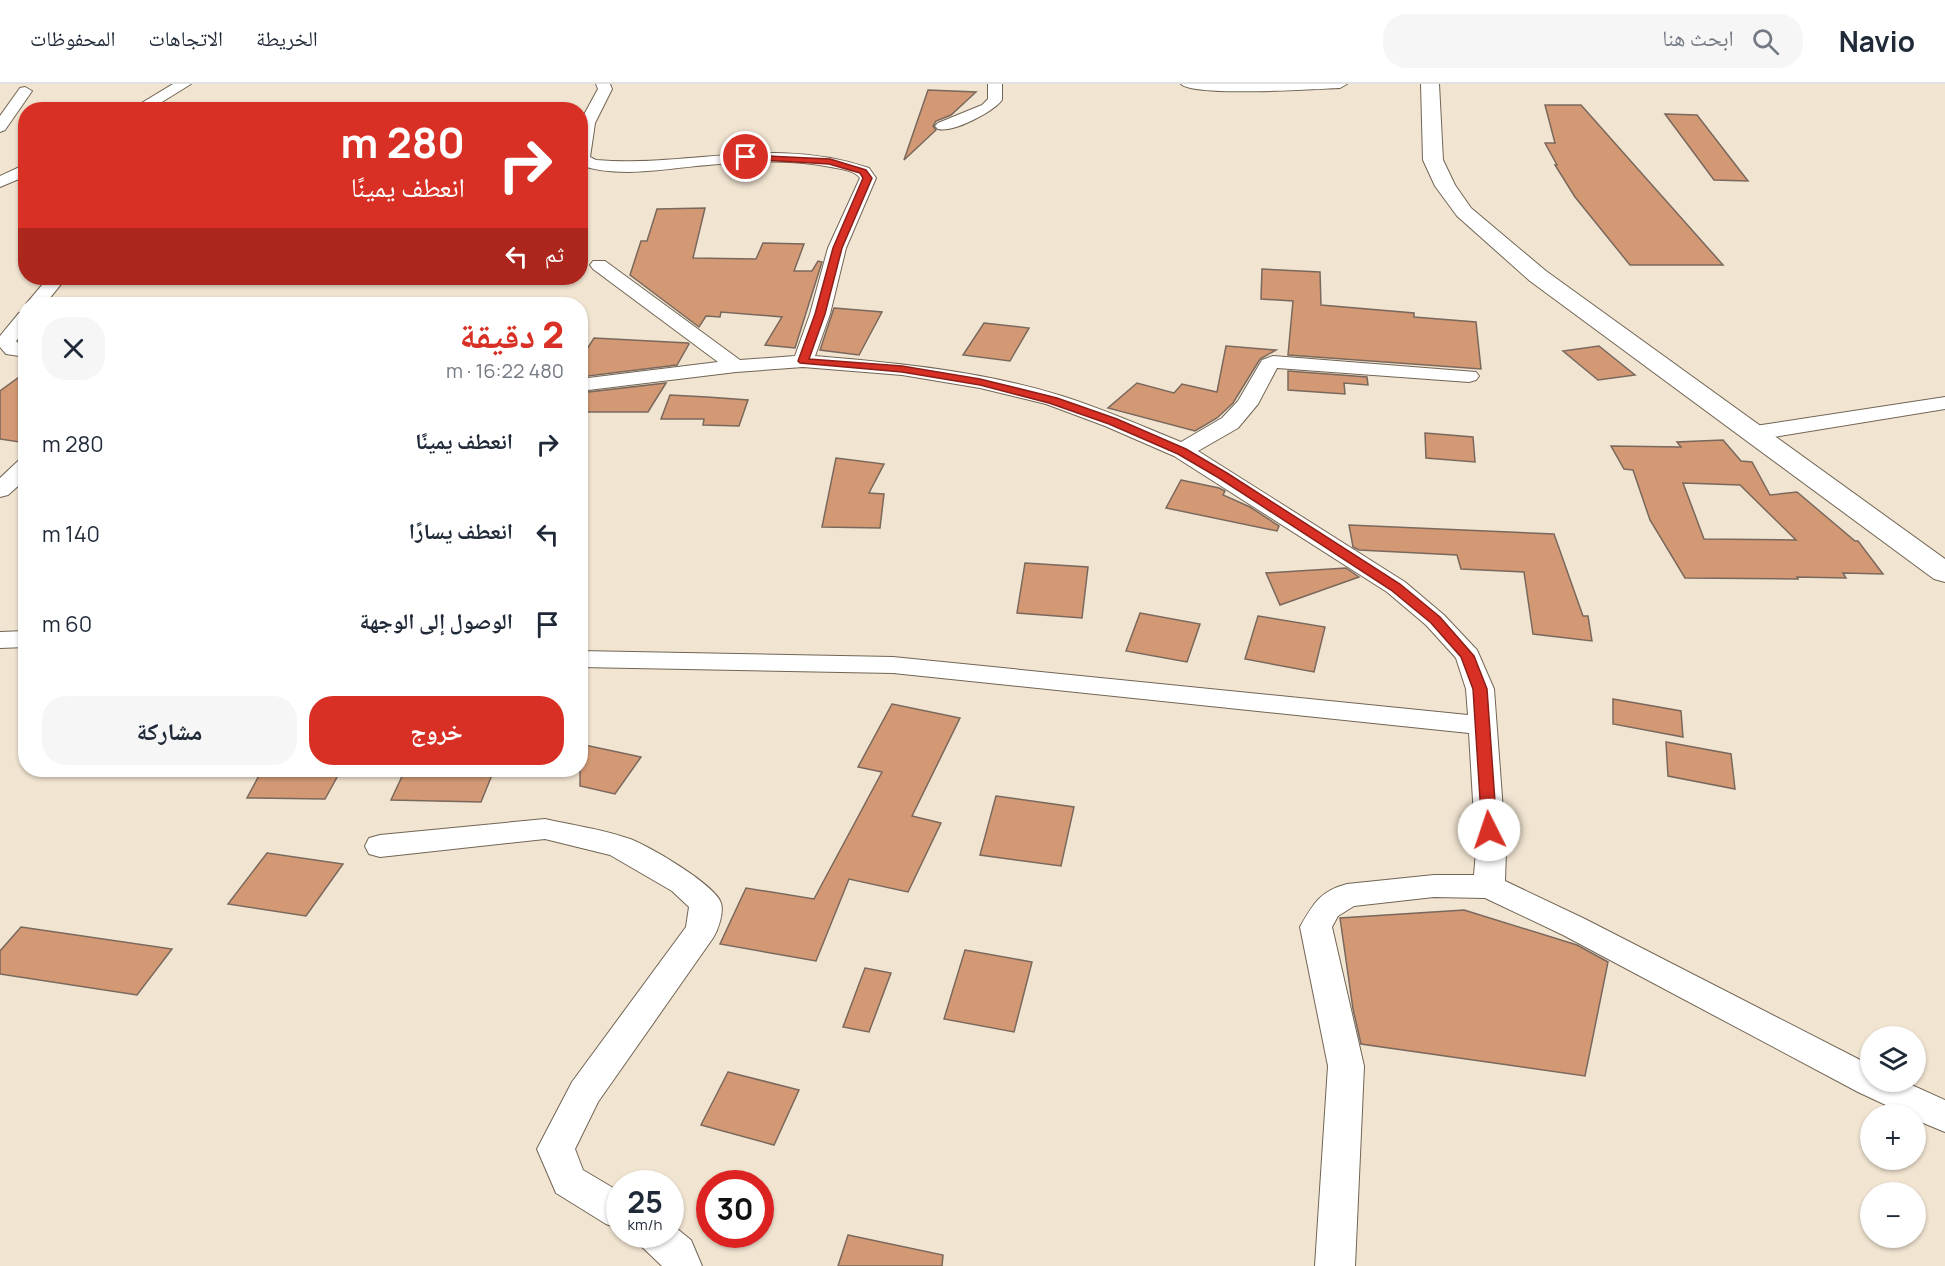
<!DOCTYPE html>
<html lang="ar">
<head>
<meta charset="utf-8">
<style>
	:root { --surface:#fff; --page:#f6f6f7; --text:#1f2937; --muted:#747a83; --line:#e0e1e3; --accent:#d93025 }
	body { margin:0; font-family:Manrope,"Noto Naskh Arabic",sans-serif; background:var(--page); color:var(--text); direction:rtl; height:100vh; display:flex; flex-direction:column; font-size:22px; white-space:nowrap }
	* { box-sizing:border-box; margin:0 }
	p { font-size:20px; color:var(--muted) }
	.icon { flex:none; width:33px; height:33px; fill:none; stroke:currentColor; stroke-width:2; stroke-linecap:round; stroke-linejoin:round }
	.map { position:relative; flex:1; overflow:hidden; direction:ltr }
	.sheet { position:absolute; left:18px; top:213px; width:570px; height:480px; display:flex; flex-direction:column; background:var(--surface); border-radius:24px; box-shadow:0 2px 4px #0004; direction:rtl }
	.sheet>* { flex:none }
	.hud { position:absolute; left:18px; top:18px; width:570px; height:183px; border-radius:24px; box-shadow:0 2px 4px #0004; direction:rtl; background:#d93025; color:#fff; overflow:hidden }
	.controls { position:absolute; left:1860px; top:942px; display:grid; gap:12px }
	.controls a { display:grid; place-items:center; width:66px; height:66px; border-radius:50%; background:var(--surface); box-shadow:0 2px 4px #0004; font-size:30px }
	.speed { position:absolute; left:606px; top:1086px; display:flex; gap:12px; font-size:30px; font-weight:700; text-align:center }
	.speed>* { display:grid; place-content:center; width:78px; height:78px; border-radius:50%; background:var(--surface); box-shadow:0 2px 4px #0004; line-height:1 }
	.speed small { font-size:15px; font-weight:400 }
	.speed .limit { border:9px solid #d22; background:#fff; color:#111 }
	.pin { position:absolute; display:grid; place-items:center; width:51px; height:51px; color:#fff; margin:-26px; border:3px solid #fff; border-radius:50%; box-shadow:0 2px 6px #0007 }
	.me { position:absolute; width:66px; margin:-33px; rotate:356deg; stroke-linejoin:round; filter:drop-shadow(0 0 4px #0008) }
	.turn { display:flex; align-items:center; gap:21px; height:126px; padding:0 24px; font-size:27px }
	.turn .icon { width:78px; height:78px; stroke-width:2.5 }
	.turn b { display:block; font-size:42px; line-height:51px }
	.then { display:flex; align-items:center; height:57px; padding:0 24px; background:#0003; gap:12px; font-size:22px }
	.round { display:grid; place-items:center; flex:none; width:63px; height:63px; border-radius:24px; background:var(--page) }
	.summary { display:flex; align-items:center; justify-content:space-between; height:102px; padding:0 24px }
	h1 { font-size:36px; font-weight:800; line-height:45px; color:var(--accent) }
	.action { display:flex; gap:12px; margin-top:auto; padding:12px 24px }
	.action a { flex:1; height:69px; border-radius:24px; background:var(--accent); color:#fff; font-size:24px; font-weight:800; line-height:69px; text-align:center }
	.action a+a { background:var(--page); color:var(--text) }
	ul { padding:0; list-style:none }
	li { display:flex; align-items:center; gap:18px; height:90px; padding:0 24px }
	li div { flex:1 }
	li b { display:block; font-size:22px }
	li em { font-style:normal }
	header { display:flex; align-items:center; gap:36px; box-sizing:border-box; height:84px; padding:0 30px; background:var(--surface); border-bottom:2px solid var(--line) }
	header strong { font-size:28px }
	nav { display:flex; gap:33px; margin-inline-start:auto; font-size:21px }
	.search { width:420px; height:54px; background:var(--page); display:flex; align-items:center; gap:15px; box-sizing:border-box; padding:0 21px; border-radius:24px; color:var(--muted); font-size:22px }
	.map>svg:first-child { display:block }
	.building { fill:#d29974; stroke:#7b685d; stroke-width:1.5; fill-rule:evenodd }
	.lines { fill:none; stroke-linecap:round; stroke-linejoin:round }
	.minor-casing { stroke:#716554; stroke-width:2 }
	.tertiary-casing { stroke:#716554; stroke-width:2 }
	.minor { fill:#fff; fill-rule:evenodd }
	.tertiary { fill:#fff; fill-rule:evenodd }
	.route { fill:#d93025; stroke:#8d1f18; stroke-width:1.5 }
</style>
</head>
<body>
<header>
<strong>Navio</strong>
<div class="search"><svg class="icon" aria-label="search" viewBox="0 0 24 24"><circle cx="10" cy="10" r="6"/><path d="M15 15l6 6"/></svg>ابحث هنا</div>
<nav><a>الخريطة</a><a>الاتجاهات</a><a>المحفوظات</a></nav>
</header>
<div class="map">
<svg width="1945" height="1182" viewBox="0 0 1945 1182">
	<rect width="100%" height="100%" fill="#f1e4d1"/>
	<g class="building">
		<polygon points="928,6 976,8 951,31 936,37 933,42 936,46 904,76"/>
		<polygon points="1545,21 1581,21 1723,181 1630,181 1575,113 1555,81 1557,81 1545,59 1555,59"/>
		<polygon points="1665,30 1697,31 1748,97 1714,96"/>
		<polygon points="705,124 693,174 756,175 763,159 804,160 794,187 812,187 818,177 822,178 795,264 765,261 782,233 721,228 720,233 706,232 699,243 630,191 641,157 647,157 657,125"/>
		<polygon points="1262,185 1320,188 1321,221 1414,229 1414,233 1476,238 1481,285 1288,271 1293,217 1261,215"/>
		<polygon points="834,224 882,228 859,271 820,266"/>
		<polygon points="984,239 1029,244 1010,277 963,271"/>
		<polygon points="594,254 688,259 689,260 677,281 580,293 580,276"/>
		<polygon points="1226,262 1276,266 1260,275 1233,319 1217,334 1195,347 1108,324 1137,299 1174,309 1182,300 1217,308"/>
		<polygon points="1599,262 1635,291 1598,296 1563,267"/>
		<polygon points="1288,287 1367,293 1368,301 1344,299 1345,310 1288,306"/>
		<polygon points="26,288 26,359 0,355 0,307"/>
		<polygon points="666,299 648,328 580,328 580,309"/>
		<polygon points="670,311 707,313 748,316 739,342 703,341 704,335 661,335"/>
		<polygon points="1425,349 1473,353 1475,378 1426,374"/>
		<path d="M1723,356L1741,377L1752,378L1770,411L1797,408L1855,457H1858L1883,490L1843,489L1846,494L1797,493L1798,495L1685,494L1650,436L1633,386L1624,385L1611,362L1681,363L1677,358ZM1683,399L1740,401L1796,456L1704,455Z"/>
		<polygon points="836,374 884,380 869,409 884,410 880,444 822,443"/>
		<polygon points="1181,396 1219,404 1225,407 1223,411 1250,423 1279,442 1277,447 1166,424"/>
		<polygon points="1349,441 1554,450 1583,532 1588,532 1592,557 1533,550 1524,488 1461,485 1457,471 1359,466 1353,463"/>
		<polygon points="1025,479 1088,483 1082,534 1017,529"/>
		<polygon points="1346,484 1359,493 1280,521 1266,489"/>
		<polygon points="1140,529 1200,540 1187,578 1126,567"/>
		<polygon points="1258,532 1325,543 1314,588 1245,575"/>
		<polygon points="1613,615 1681,627 1683,653 1613,640"/>
		<polygon points="892,620 960,634 912,732 941,739 908,808 849,795 816,877 720,860 746,804 814,815 882,688 858,683"/>
		<polygon points="1666,658 1731,670 1735,705 1668,692"/>
		<polygon points="580,660 641,673 615,710 580,702"/>
		<polygon points="262,686 341,686 325,715 247,714"/>
		<polygon points="405,686 494,686 481,718 391,716"/>
		<polygon points="996,712 1074,723 1061,782 980,771"/>
		<polygon points="267,769 343,780 306,832 228,820"/>
		<polygon points="1464,826 1577,861 1608,878 1585,992 1361,960 1353,925 1340,834"/>
		<polygon points="21,843 172,865 137,911 0,890 0,867"/>
		<polygon points="965,866 1032,878 1014,948 944,935"/>
		<polygon points="865,884 891,889 869,948 843,943"/>
		<polygon points="728,988 799,1006 774,1061 701,1041"/>
		<polygon points="848,1151 943,1171 942,1182 838,1182"/>
	</g>
	<g class="lines">
		<defs>
			<g id="minor">
				<polygon points="173,0 191,0 149,26 130,26"/>
				<path d="M596,0H610L612,5L595,39L590,73L596,76C691,84 772,51 869,84L876,94L846,164L830,230L815,272C898,279 982,287 1062,312C1103,325 1142,342 1181,358L1222,334L1238,317L1262,276L1273,272L1476,288L1479,292L1476,296L1469,298L1277,284L1258,320L1238,344L1198,367L1405,498L1444,531L1477,566L1494,605L1506,767L1505,797L1585,835L1870,981V998H1905L1945,1016V1048L1916,1036V1030H1905L1858,1008L1563,851L1485,814L1434,813L1354,822L1338,832L1332,843L1364,982L1355,1182H1315L1328,982L1300,843C1313,820 1320,807 1347,800L1434,791H1474L1476,767L1469,649L893,589L580,583V567L893,573L1468,631L1466,605L1456,574L1426,541L1387,508L1174,372L1105,342L1046,320L980,304L902,291L803,283L736,288L580,307V295L718,278L593,185L590,181L593,177H605L740,276L795,272L810,230L828,164L860,94C854,86 840,85 831,83C790,75 749,77 708,81C668,84 619,95 580,81V38L598,5Z"/>
				<path d="M988,0H1002V16C993,28 953,49 938,45L935,42L938,39L982,21L988,15Z"/>
				<path d="M1181,0H1347L1340,4C1316,5 1193,13 1181,0Z"/>
				<polygon points="25,3 32,7 5,46 0,48 0,32 20,4"/>
				<polygon points="26,80 26,92 0,103 0,92"/>
				<polygon points="48,194 66,194 45,220 26,220"/>
				<polygon points="26,227 26,246 16,257 19,260 26,261 26,273 6,270 0,263 0,252 19,229"/>
				<polygon points="1945,313 1945,325 1755,356 1747,354 1744,349 1747,344 1755,342"/>
				<polygon points="26,375 26,395 8,411 0,413 0,394 18,377"/>
				<polygon points="26,547 26,563 0,564 0,548"/>
				<path d="M545,735C572,741 600,745 627,754C645,759 716,801 721,819C724,829 718,846 713,854L598,1018L575,1065L583,1086L620,1108V1145L606,1140L556,1109L537,1065L572,998L686,843L689,823L672,807L610,771L545,755L380,773L369,770L365,762L369,754L380,751Z"/>
				<polygon points="670,1139 691,1156 702,1182 662,1182 641,1162 636,1150 670,1150"/>
			</g>
			<polygon id="tertiary" points="1421,0 1439,0 1443,76 1455,101 1471,124 1546,187 1945,475 1945,498 1934,495 1530,197 1457,132 1435,102 1423,76"/>
		</defs>
		<use href="#minor" class="minor-casing"/>
		<use href="#tertiary" class="tertiary-casing"/>
		<use href="#minor" class="minor"/>
		<use href="#tertiary" class="tertiary"/>
	</g>
	<polygon class="route" points="743,71 830,75 866,86 872,94 842,164 825,230 809,275 902,282 980,295 1057,314 1117,335 1186,365 1227,389 1400,500 1440,533 1474,572 1487,605 1497,746 1495,750 1484,750 1482,746 1473,605 1461,573 1431,539 1391,506 1219,394 1178,370 1109,340 1049,319 980,301 902,288 800,279 798,277 815,230 833,164 863,94 860,89 829,80 746,75 743,74"/>
</svg>
<div class="controls">
<a><svg class="icon" aria-label="layers" viewBox="0 0 24 24"><path d="M12 4l9 5-9 5-9-5zM3 14l9 5 9-5"/></svg></a>
<a>+</a>
<a>−</a>
</div>
<div class="speed"><div>25<small>km/h</small></div><div class="limit">30</div></div>
<div class="pin" style="left:746px;top:73px;background:#d93025"><svg class="icon" aria-label="arrive" viewBox="0 0 24 24"><path d="M6 21V4h12l-3 4 3 4H6"/></svg></div>
<svg class="me" style="left:1489px;top:746px" viewBox="-20 -20 40 40"><circle r="19" fill="#fff"/><path d="M0-13L10 11 0 6-10 11z" fill="#d93025"/></svg>
<div class="hud">
<div class="turn"><svg class="icon" aria-label="right" viewBox="0 0 24 24"><path d="M7 20v-9h11M14 6l5 5-5 5"/></svg><div><b>280 m</b>انعطف يمينًا</div></div>
<div class="then">ثم<svg class="icon" aria-label="left" viewBox="0 0 24 24"><path d="M17 20v-9H6M10 6l-5 5 5 5"/></svg></div>
</div>
<section class="sheet">
<div class="summary"><div><h1>2 دقيقة</h1><p>480 m · 16:22</p></div><a class="round"><svg class="icon" aria-label="close" viewBox="0 0 24 24"><path d="M6 6l12 12M18 6L6 18"/></svg></a></div>
<ul>
<li><svg class="icon" aria-label="right" viewBox="0 0 24 24"><path d="M7 20v-9h11M14 6l5 5-5 5"/></svg><div><b>انعطف يمينًا</b></div><em>280 m</em></li>
<li><svg class="icon" aria-label="left" viewBox="0 0 24 24"><path d="M17 20v-9H6M10 6l-5 5 5 5"/></svg><div><b>انعطف يسارًا</b></div><em>140 m</em></li>
<li><svg class="icon" aria-label="arrive" viewBox="0 0 24 24"><path d="M6 21V4h12l-3 4 3 4H6"/></svg><div><b>الوصول إلى الوجهة</b></div><em>60 m</em></li>
</ul>
<div class="action"><a>خروج</a><a>مشاركة</a></div>
</section>
</div>
</body>
</html>
